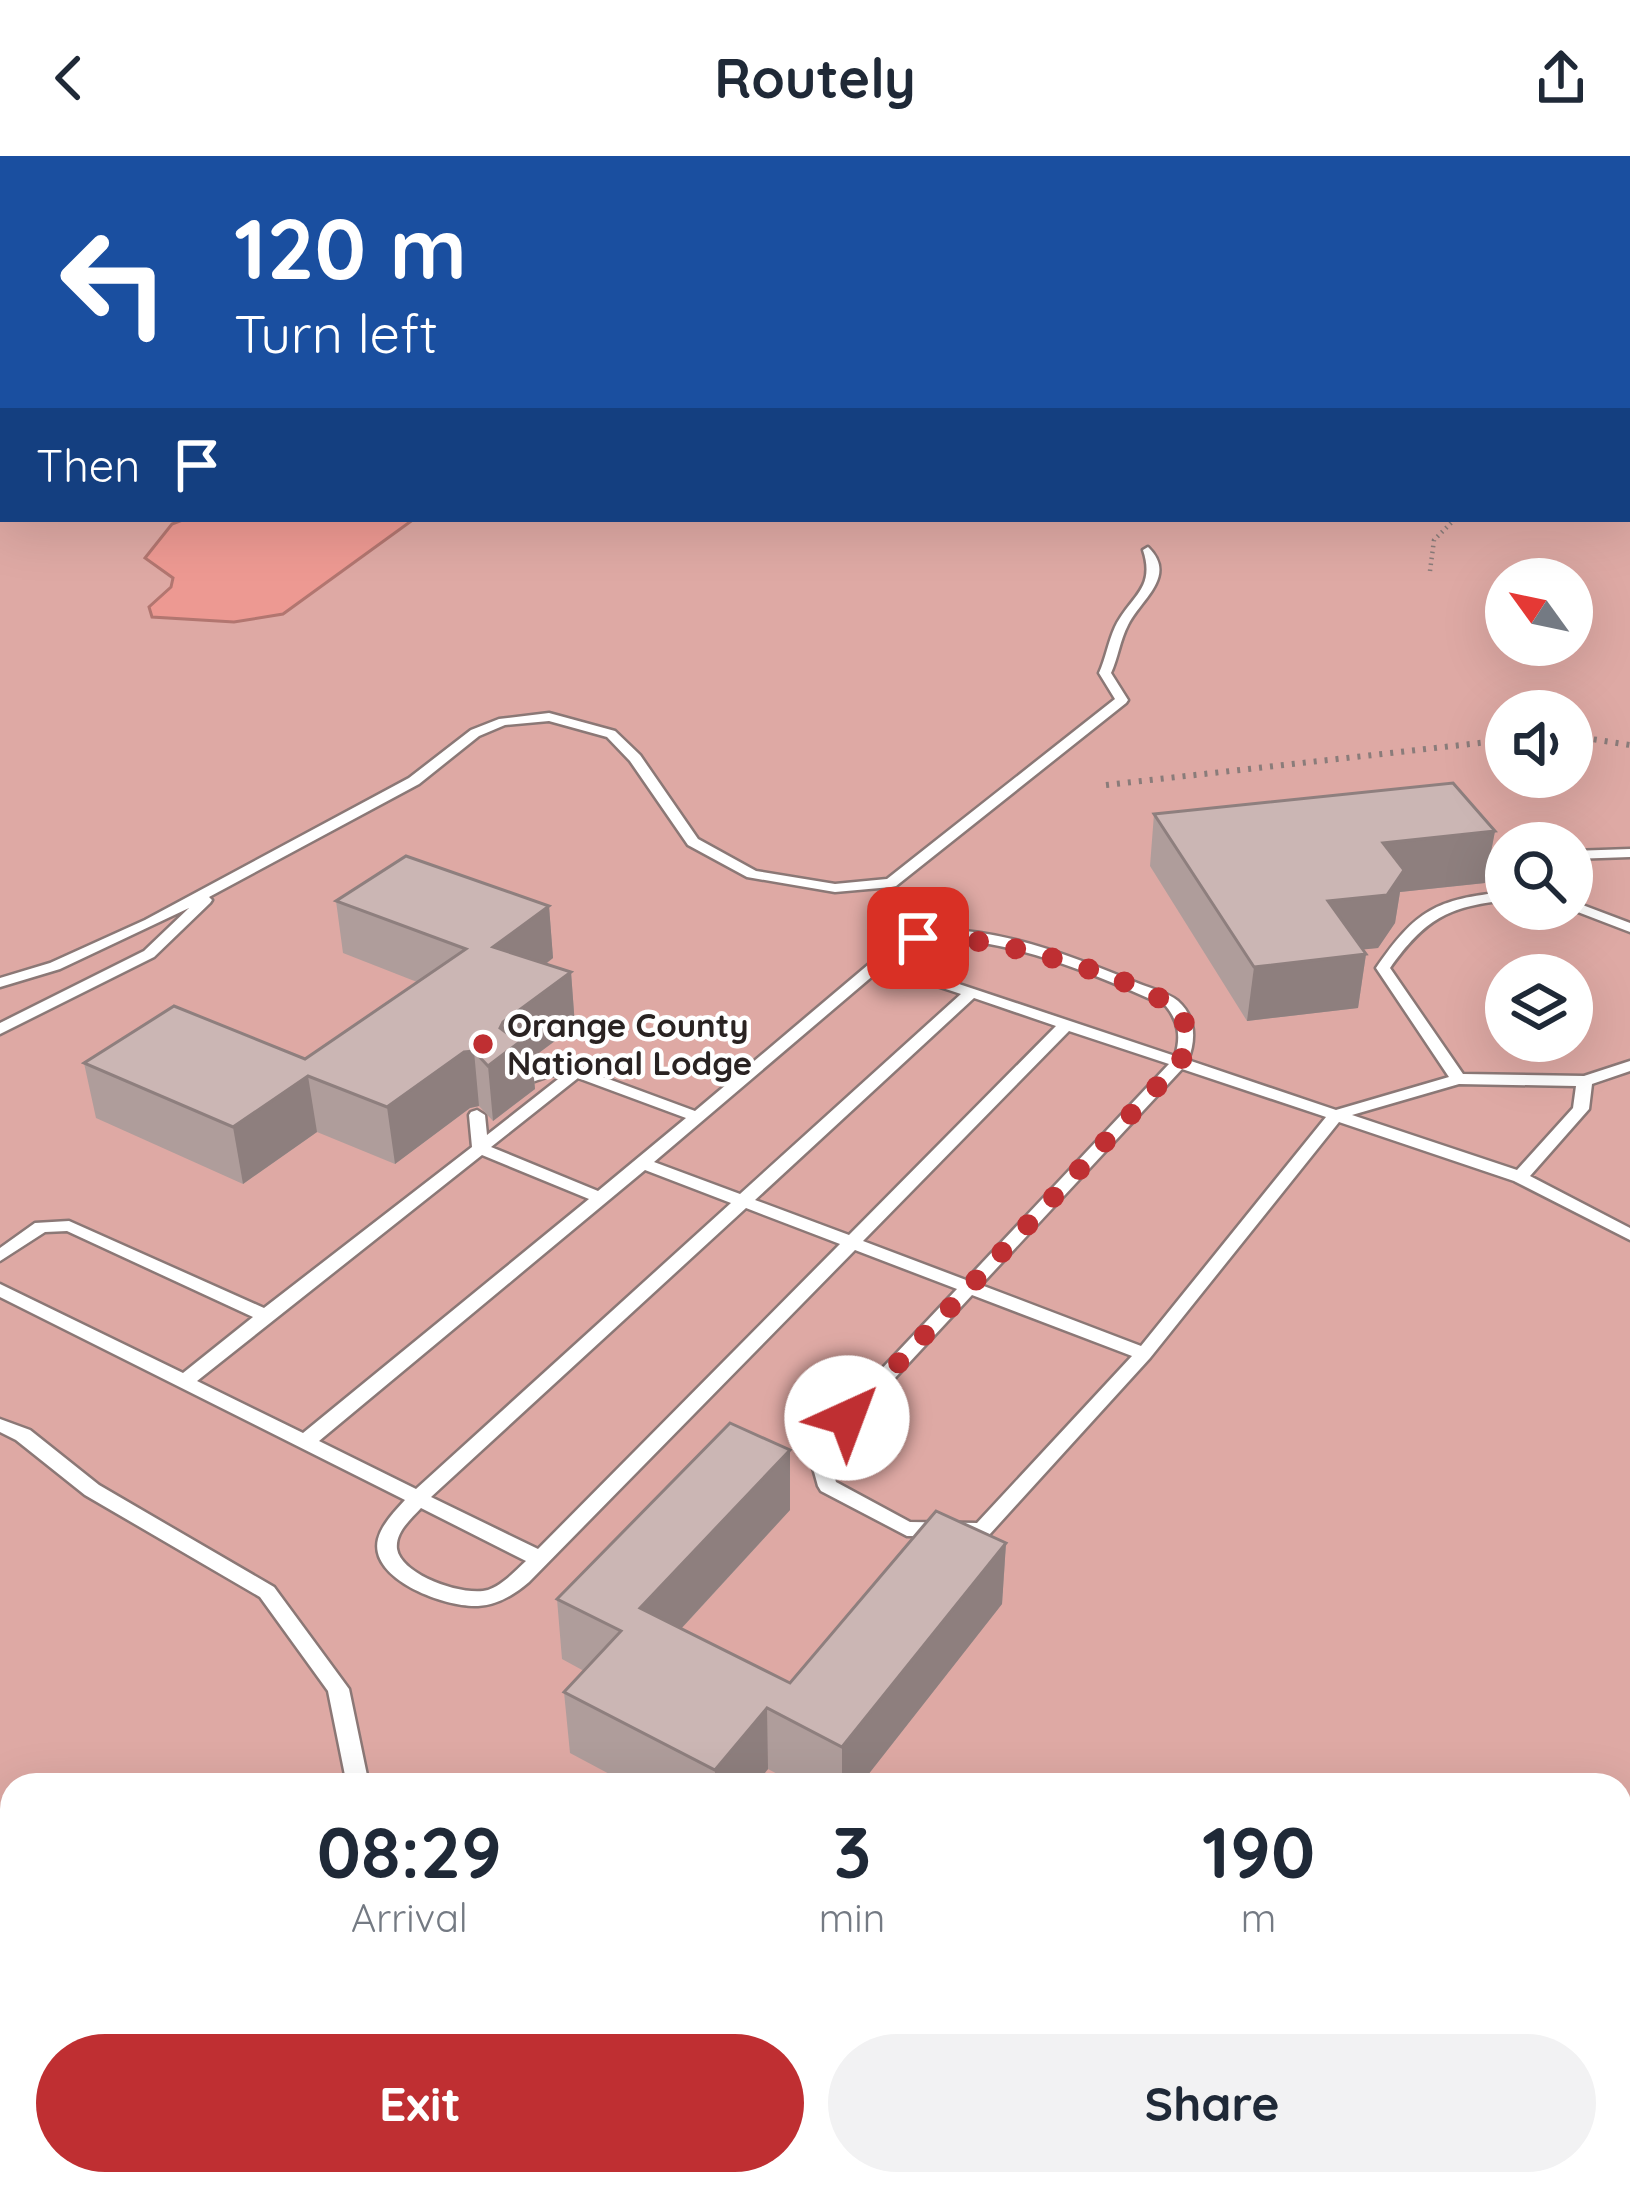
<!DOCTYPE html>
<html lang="en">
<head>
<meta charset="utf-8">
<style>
	:root { --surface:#fff; --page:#f2f2f3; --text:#1f2937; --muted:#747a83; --accent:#bf2f32 }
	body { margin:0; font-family:Quicksand,sans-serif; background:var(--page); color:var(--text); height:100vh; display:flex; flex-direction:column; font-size:45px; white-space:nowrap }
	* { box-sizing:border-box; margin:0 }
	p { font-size:39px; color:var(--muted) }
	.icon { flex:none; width:66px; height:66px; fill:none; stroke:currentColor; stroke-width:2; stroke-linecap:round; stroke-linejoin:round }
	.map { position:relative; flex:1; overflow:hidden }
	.details { position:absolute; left:0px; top:1617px; width:1632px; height:423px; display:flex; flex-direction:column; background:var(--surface); border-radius:36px 36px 0 0; box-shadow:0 12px 48px #0002 }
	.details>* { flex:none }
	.banner { position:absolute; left:0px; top:0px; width:1632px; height:366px; box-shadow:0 12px 48px #0002; background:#1a4fa0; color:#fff; overflow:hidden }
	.needle { width:78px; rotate:303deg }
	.fabs { position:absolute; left:1485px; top:402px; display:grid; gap:24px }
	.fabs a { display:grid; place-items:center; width:108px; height:108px; border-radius:50%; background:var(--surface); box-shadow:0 12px 48px #0002; font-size:60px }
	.pin { position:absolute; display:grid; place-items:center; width:102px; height:102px; color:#fff; margin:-51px; border-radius:24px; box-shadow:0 6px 18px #0006 }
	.me { position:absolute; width:132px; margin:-66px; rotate:43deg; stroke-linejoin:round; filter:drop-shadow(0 0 9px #0008) }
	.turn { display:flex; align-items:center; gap:42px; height:252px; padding:0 36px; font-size:54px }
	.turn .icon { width:156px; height:156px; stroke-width:2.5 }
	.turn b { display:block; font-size:84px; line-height:102px }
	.then { display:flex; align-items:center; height:114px; padding:0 36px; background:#0003; gap:24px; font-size:45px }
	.eta { display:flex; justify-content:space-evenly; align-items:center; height:204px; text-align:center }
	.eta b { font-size:72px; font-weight:700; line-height:84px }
	.action { display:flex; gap:24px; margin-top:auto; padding:24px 36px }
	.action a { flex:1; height:138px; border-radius:72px; background:var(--accent); color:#fff; font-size:48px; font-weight:700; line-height:138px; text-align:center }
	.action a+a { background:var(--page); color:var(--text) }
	header { display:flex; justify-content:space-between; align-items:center; height:156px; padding:0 36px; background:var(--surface); font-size:54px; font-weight:700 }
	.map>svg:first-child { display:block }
	.green { fill:#dea9a4; fill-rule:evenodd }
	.water { fill:#ed9992; stroke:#b27670; stroke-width:3 }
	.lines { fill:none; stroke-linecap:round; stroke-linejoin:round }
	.lane-casing { stroke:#8b7876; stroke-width:5 }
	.secondary-casing { stroke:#8b7876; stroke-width:5 }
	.path-far1 { stroke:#8a7c7a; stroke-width:4.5; stroke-dasharray:1.5 4.5; stroke-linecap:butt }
	.path { stroke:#8a7c7a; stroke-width:6; stroke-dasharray:3 8; stroke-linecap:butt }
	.lane { fill:#fff; fill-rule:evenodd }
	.secondary { fill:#fff; fill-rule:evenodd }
	.wall { fill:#af9d9b }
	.shaded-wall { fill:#8e7f7e }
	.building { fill:#cbb6b4; stroke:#8e7f7e; stroke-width:3 }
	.route { stroke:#bf2f32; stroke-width:21; stroke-dasharray:0 37.8 }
	.poi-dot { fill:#bf2f32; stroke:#fff; stroke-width:4.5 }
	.labels { text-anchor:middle; stroke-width:9; stroke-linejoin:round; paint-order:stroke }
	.poi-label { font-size:33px; font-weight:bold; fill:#2a2322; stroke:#fff; text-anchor:start }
</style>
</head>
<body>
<header><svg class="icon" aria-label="back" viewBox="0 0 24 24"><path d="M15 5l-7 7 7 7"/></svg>Routely<svg class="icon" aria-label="share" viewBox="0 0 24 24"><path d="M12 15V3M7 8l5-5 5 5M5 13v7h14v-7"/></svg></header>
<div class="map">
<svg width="1630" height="2038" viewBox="0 0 1630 2038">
	<rect width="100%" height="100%" fill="#fce5e3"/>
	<path class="green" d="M0,0L1292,3H3V363H1629V3L1308,0H1630V2038H0ZM1506,423H1572V489H1506ZM1506,555H1572V621H1506ZM1506,687H1572V753H1506ZM1506,819H1572V885H1506ZM12,1629H1620V2028H12Z"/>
	<polygon class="water" points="185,363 414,363 283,458 234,466 152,461 149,451 171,431 173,422 145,402 172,368"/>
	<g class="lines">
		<defs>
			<g id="lane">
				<path d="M1148,391C1178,420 1141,443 1128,469C1120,484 1118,502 1111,517L1128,544L1126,547L896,730L891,731L835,736L747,721L688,689L630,605L607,581L549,565L505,569L479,580L419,628L209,741L212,744L210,747L154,801L0,878V867L144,795L189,752L60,813L0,831V822L50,807L145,764L409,622L471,574L499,563L549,557L615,575L640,599L698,683L756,715L835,728L887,723L1115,543L1099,517C1106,502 1108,486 1115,471C1130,440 1156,433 1143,394Z"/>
				<polygon points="1630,693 1630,701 1572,703 1572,695"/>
				<polygon points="1506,699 1506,707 1494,706 1492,703 1494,700"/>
				<path d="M1506,736V744C1447,751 1425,763 1390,812L1463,918L1584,920L1630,905V915L1592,928L1589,953L1530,1020L1630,1072V1084L1514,1025L1339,966L1150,1202L989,1379L982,1381L907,1380L821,1335L818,1330L808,1294L810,1289L957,1133L855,1094L529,1426C515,1438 498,1449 478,1450C447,1452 368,1424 378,1383C382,1368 395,1355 405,1344L0,1141V1128L183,1217L253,1161L67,1075L45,1076L0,1105V1092L35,1067L69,1065L264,1152L472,991L469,959L471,956L477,954L485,959L487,979L562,920L552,919L518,931L510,926L512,923L550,909L576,911L695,955L888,792C903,782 921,774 940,774C1001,772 1079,803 1135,826C1149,832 1167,836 1178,845C1196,861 1196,884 1188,904L1336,954L1449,921L1376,812C1416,754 1436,743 1506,736ZM938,782C1017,785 1095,818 1166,850C1179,866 1181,881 1175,900L890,805L912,790ZM882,812L961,838L740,1038L654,1006ZM974,842L1056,870L849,1079L755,1044ZM1069,875L1169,908L966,1124L863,1085ZM1182,913L1326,961L1141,1190L981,1129ZM578,922L686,962L598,1035L491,991ZM1459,928L1576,930L1573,952L1517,1014L1352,959ZM482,999L589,1043L303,1277L197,1225ZM645,1014L731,1047L416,1333L319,1285ZM746,1052L840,1088L538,1393L431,1341ZM972,1139L1132,1200L977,1367L910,1366L836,1326L827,1295ZM421,1352L526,1405C515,1415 503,1429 488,1434C464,1441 401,1419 397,1393C395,1376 411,1363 421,1352Z"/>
				<polygon points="1572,745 1630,767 1630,776 1570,753 1572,753"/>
				<polygon points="0,1263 30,1274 99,1329 274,1431 349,1533 369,1629 347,1629 328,1535 260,1441 85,1339 16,1284 0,1276"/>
				<polygon points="541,2028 569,2028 574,2038 546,2038"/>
			</g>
			<g id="secondary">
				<polygon points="1285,0 1313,0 1315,3 1287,3"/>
				<rect x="1629" y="55" width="1" height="12"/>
			</g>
		</defs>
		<use href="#lane" class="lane-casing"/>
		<use href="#secondary" class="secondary-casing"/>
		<g class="path-far1">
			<polyline points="1407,0 1412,3"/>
			<polyline points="1430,415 1434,384 1455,363"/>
		</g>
		<g class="path">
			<polyline points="1572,580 1630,589"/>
			<polyline points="1106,629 1506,584"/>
		</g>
		<use href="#lane" class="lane"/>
		<use href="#secondary" class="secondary"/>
	</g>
	<g class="wall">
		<polygon points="1154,658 1495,675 1485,727 1400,736 1395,767 1378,792 1363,793 1366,798 1358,852 1247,865 1150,710"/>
		<polygon points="336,745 549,750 553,802 546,808 571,816 575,870 532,902 535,933 493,965 479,950 470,952 395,1008 317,976 243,1028 96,962 84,907 305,903 417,826 343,797"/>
		<polygon points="790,1294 790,1354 681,1473 790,1527 1006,1387 1002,1448 860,1629 798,1629 768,1613 755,1629 630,1629 570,1597 564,1536 584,1515 562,1503 557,1443"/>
	</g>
	<g class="shaded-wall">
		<polygon points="1495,675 1485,727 1400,736 1395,767 1378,792 1320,798 1328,745 1383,687"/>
		<polygon points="549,750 553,802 498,844 493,791"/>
		<polygon points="1366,798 1358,852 1247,865 1254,811"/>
		<polygon points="571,816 575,870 532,902 535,933 493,965 488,910 503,866"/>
		<polygon points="474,895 479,950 470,952 395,1008 387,951 464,896"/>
		<polygon points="308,920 317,976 243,1028 233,971"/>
		<polygon points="790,1294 790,1354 644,1513 640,1452"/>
		<polygon points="1006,1387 1002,1448 860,1629 842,1629 842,1591"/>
		<polygon points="767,1552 768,1613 755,1629 715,1629 715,1614"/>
	</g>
	<g class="building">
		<polygon points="1453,627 1495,675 1383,687 1404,714 1387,739 1328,745 1366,798 1254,811 1154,658"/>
		<polygon points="406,700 549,750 493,791 571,816 503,866 500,872 511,880 530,878 488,910 474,895 464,896 387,951 308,920 233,971 84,907 174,850 305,903 466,793 336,745"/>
		<polygon points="730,1267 790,1294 640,1452 790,1527 936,1355 1006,1387 842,1591 767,1552 715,1614 564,1536 621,1475 557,1443"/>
	</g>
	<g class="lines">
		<path class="route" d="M847,1262L1180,906L1188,890L1183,859C1149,822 968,773 918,782"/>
	</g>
	<circle class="poi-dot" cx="483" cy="888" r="12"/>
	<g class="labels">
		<g class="poi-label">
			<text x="507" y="881">Orange County<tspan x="507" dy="38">National Lodge</tspan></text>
		</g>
	</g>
</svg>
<div class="fabs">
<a><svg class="needle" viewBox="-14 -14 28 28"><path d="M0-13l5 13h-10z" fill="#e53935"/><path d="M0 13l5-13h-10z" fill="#747a83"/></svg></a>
<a><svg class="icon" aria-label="sound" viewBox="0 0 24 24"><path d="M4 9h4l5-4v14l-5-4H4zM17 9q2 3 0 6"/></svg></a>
<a><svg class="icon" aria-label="search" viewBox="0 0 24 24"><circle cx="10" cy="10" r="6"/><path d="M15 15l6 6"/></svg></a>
<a><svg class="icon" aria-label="layers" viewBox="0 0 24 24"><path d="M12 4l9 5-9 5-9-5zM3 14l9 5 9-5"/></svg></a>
</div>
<div class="pin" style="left:918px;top:782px;background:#d93025"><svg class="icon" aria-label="arrive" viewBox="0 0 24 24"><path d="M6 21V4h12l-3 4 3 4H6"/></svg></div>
<svg class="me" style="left:847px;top:1262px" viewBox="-20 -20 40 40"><circle r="19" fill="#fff"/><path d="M0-13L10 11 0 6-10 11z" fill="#bf2f32"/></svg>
<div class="banner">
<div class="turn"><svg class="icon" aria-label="left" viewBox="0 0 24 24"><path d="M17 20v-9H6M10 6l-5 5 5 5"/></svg><div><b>120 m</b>Turn left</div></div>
<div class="then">Then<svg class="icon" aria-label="arrive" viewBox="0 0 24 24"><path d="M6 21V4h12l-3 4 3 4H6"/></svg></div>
</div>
<section class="details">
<div class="eta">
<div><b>08:29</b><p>Arrival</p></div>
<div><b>3</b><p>min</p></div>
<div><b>190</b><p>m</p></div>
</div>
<div class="action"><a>Exit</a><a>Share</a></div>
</section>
</div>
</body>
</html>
